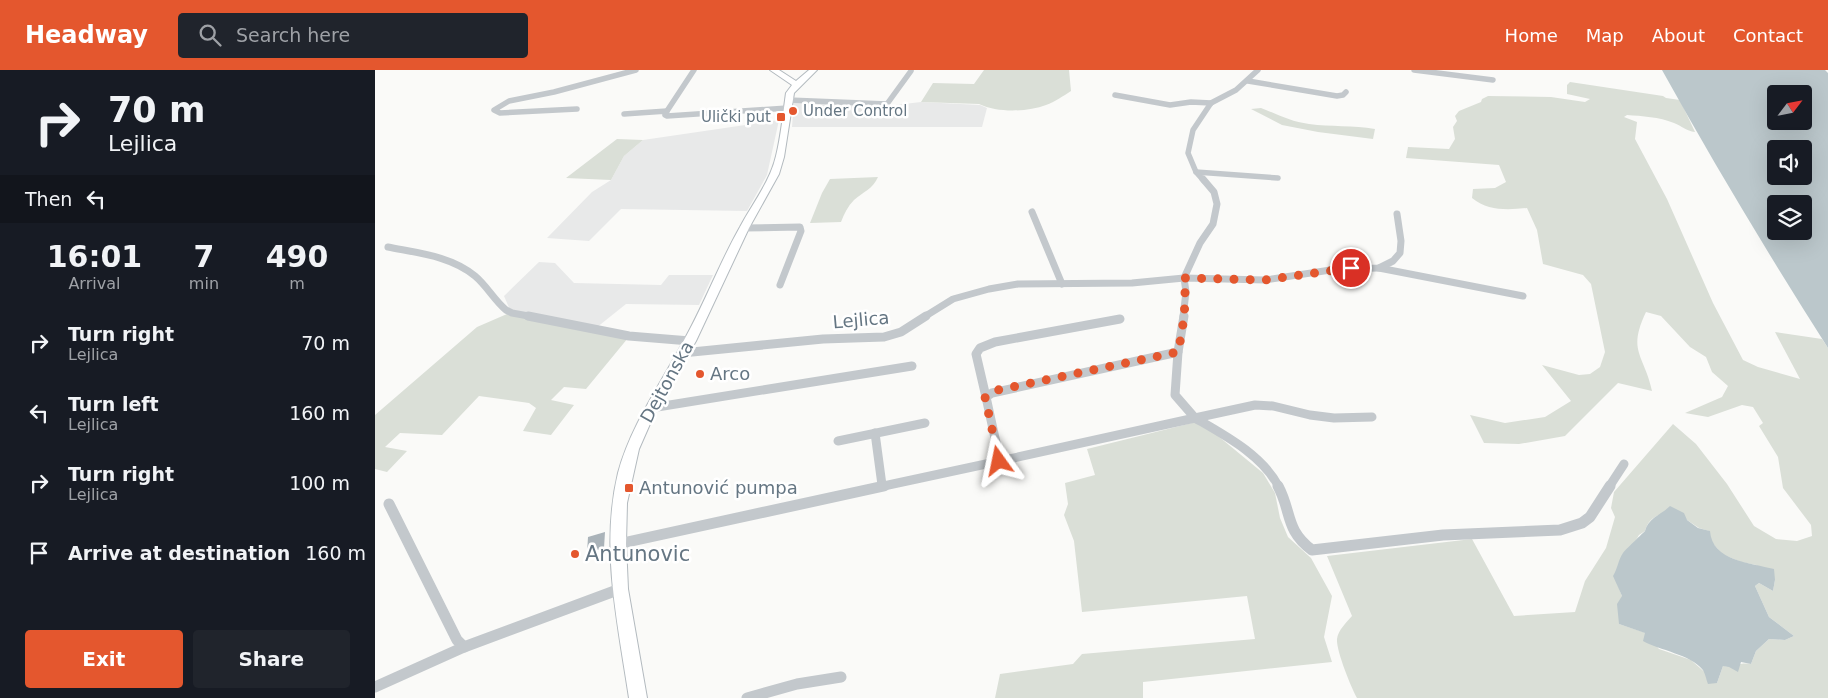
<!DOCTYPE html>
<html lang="en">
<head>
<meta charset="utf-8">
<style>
	:root { --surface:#171b24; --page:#20242c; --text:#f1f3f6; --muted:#9ea1a6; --accent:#e4572e }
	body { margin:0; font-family:"DejaVu Sans",sans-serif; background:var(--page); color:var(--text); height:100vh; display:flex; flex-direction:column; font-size:19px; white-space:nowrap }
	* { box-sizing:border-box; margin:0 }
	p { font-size:16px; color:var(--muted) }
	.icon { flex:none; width:28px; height:28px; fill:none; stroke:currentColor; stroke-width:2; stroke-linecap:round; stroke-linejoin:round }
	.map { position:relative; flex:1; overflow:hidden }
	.sheet { display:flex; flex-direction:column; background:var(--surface); width:375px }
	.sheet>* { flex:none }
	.guide { background:#171b24; color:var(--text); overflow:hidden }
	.needle { width:32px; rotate:58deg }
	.fabs { position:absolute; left:1392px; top:15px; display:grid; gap:10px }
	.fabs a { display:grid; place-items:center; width:45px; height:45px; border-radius:5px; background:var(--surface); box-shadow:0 5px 20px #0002; font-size:25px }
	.pin { position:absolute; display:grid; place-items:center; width:42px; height:42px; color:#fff; margin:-21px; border:2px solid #fff; border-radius:50%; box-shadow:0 1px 5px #0007 }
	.me { position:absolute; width:55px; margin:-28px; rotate:348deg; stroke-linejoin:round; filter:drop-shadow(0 0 4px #0008) }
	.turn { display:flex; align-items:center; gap:18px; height:105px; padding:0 25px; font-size:22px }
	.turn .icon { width:65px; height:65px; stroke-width:2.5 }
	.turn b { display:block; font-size:35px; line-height:42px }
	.then { display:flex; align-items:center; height:48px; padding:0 25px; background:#0003; gap:10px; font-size:19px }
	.eta { display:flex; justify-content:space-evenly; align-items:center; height:85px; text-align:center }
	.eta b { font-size:30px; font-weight:800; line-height:35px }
	.cta { display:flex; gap:10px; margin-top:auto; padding:10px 25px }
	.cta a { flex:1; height:58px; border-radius:5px; background:var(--accent); color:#fff; font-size:20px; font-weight:800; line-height:58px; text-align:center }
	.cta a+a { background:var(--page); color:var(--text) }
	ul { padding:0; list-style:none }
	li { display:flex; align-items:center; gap:15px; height:70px; padding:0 25px }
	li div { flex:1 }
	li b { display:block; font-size:19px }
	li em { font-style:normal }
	header { display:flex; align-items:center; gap:30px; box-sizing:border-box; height:70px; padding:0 25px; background:var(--accent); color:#fff }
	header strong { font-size:24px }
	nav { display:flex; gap:28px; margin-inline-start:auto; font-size:18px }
	.search { width:350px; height:45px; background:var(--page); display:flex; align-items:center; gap:12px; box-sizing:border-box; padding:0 18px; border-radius:5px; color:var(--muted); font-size:19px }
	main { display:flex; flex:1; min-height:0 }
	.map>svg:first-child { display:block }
	.built { fill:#e8e9e9 }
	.green { fill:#dadfd7; fill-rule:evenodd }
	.water { fill:#bbc7cb; fill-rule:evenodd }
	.building { fill:#aab3b9 }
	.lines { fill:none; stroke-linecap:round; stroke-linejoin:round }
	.secondary-casing { stroke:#b3babf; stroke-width:2 }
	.street-far3 { stroke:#c3c8cc; stroke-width:5.5 }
	.street-far2 { stroke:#c3c8cc; stroke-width:7 }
	.street-far1 { stroke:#c3c8cc; stroke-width:9 }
	.street { stroke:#c3c8cc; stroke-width:11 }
	.secondary { fill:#fff; fill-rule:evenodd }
	.route { stroke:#e4572e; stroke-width:9; stroke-dasharray:0 16.2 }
	.poi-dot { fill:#e4572e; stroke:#fff; stroke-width:2 }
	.labels { text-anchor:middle; stroke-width:5; stroke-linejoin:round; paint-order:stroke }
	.far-poi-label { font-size:15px; fill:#657683; stroke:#fff; text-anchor:start }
	.street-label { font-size:18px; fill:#657683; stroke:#fff }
	.poi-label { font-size:18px; fill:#657683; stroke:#fff; text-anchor:start }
	.near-poi-label { font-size:21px; fill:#657683; stroke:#fff; text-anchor:start }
</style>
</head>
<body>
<header>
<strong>Headway</strong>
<div class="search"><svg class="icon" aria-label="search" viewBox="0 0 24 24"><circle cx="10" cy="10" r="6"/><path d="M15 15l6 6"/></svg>Search here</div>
<nav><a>Home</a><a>Map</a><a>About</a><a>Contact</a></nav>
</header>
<main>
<section class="sheet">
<div class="guide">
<div class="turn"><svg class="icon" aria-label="right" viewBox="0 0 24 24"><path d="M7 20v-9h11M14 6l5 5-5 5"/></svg><div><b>70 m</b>Lejlica</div></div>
<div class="then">Then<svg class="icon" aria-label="left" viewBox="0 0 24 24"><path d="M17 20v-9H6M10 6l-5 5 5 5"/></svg></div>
</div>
<div class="eta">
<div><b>16:01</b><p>Arrival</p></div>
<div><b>7</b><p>min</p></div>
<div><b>490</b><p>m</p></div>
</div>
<ul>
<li><svg class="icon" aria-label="right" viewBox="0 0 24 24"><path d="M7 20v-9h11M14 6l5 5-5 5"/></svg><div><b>Turn right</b><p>Lejlica</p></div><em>70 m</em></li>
<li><svg class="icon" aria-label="left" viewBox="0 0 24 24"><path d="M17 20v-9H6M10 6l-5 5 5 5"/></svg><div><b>Turn left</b><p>Lejlica</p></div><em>160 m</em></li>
<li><svg class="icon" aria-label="right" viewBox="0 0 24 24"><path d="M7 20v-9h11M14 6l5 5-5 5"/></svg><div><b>Turn right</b><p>Lejlica</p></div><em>100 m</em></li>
<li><svg class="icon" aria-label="arrive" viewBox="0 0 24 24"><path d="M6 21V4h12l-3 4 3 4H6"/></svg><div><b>Arrive at destination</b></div><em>160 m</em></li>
</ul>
<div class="cta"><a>Exit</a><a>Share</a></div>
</section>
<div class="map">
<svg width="1453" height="628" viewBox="0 0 1453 628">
	<rect width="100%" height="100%" fill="#fafaf8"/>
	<g class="built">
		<polygon points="419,29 512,36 546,32 605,35 612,38 607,57 417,57"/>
		<polygon points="404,50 392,105 372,141 246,139 214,171 172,168 217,122 236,110 249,86 268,70"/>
		<polygon points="164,192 180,193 199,213 286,215 294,205 338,205 324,235 251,234 221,258 135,240 129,226"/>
	</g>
	<g class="green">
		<path d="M609,0H694L696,21C688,26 680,32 671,35C652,42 623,43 604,34L546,32L558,13L599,14Z"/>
		<path d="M1195,12L1288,26L1291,28L1305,30L1320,62C1311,61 1307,56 1299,53C1284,47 1267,46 1252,45L1249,47L1262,52L1260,69L1292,129L1338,233L1368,290L1383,297L1425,309L1400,262L1447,269L1453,278V628H982C976,617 961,580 962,569C963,560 972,552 977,546L952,486L1097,469L1139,546L1200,542L1210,511L1231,478L1240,447L1236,438L1239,422L1298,354L1321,374L1352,414L1379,456L1401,469L1422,471L1437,466L1436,455L1408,418L1403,387L1384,356L1388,353L1378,337L1367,335L1333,347L1310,343L1347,327L1353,316L1337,302L1331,287L1315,277L1286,246L1271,242C1252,282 1269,284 1277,321L1243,313L1190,366L1144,374L1109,373L1095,345L1130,353L1170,347L1196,331L1167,295L1204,305L1215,304L1225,297L1230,282L1216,214L1208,205L1168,194L1162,160L1152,138C1132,140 1113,141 1097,128L1098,119L1120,118L1131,112L1124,95L1031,88L1033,77L1074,79L1080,69L1078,57L1082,51L1080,46L1084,41L1106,32L1107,29L1113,26L1176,27L1210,32L1215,29L1192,24V15ZM1286,444L1312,450L1324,458L1334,461L1335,470L1347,484L1366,492L1381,495L1400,510L1398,521L1384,513L1380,516L1394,547L1419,566L1410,570L1394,569L1381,581L1376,594C1365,592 1359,597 1348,596L1342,613L1316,590L1284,579L1271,563L1244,554L1247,526L1239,506L1264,465L1270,461C1273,451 1277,448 1286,444Z"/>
		<path d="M886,38C902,44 916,52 934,54C956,57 978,55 1000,59L998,69L943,62L907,55L876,39Z"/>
		<polygon points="242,69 268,70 249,86 236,110 191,108"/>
		<path d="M503,107C498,119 488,122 479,130C473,136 469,144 466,152L435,153L447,123L455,109Z"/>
		<polygon points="132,244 253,268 211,319 189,317 176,330 199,335 176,365 148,361 161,338 154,333 104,326 67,365 25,363 10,377 32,381 12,402 0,399 0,345 102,257"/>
		<polygon points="821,352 837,361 888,403 900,423 905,448 913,467 936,488 957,526 949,567 957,592 768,612 768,628 620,628 625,604 698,594 707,584 880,569 872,526 707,542 699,471 689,445 693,434 690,413 720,405 712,379"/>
	</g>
	<g class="water">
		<path d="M1287,0H1450L1453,3V278C1395,187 1339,94 1287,0ZM1401,24H1429V51H1401ZM1401,79H1429V106H1401ZM1401,134H1429V161H1401Z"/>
		<path d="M1295,436L1309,443L1312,450L1323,458L1335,461C1337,491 1376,493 1399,499L1400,510L1398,521L1384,513L1380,516L1394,547L1419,566L1410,570L1394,569L1381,581L1376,594L1366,592L1363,602L1354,597L1348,596L1342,613L1333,614C1331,609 1330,602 1327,599C1316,585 1284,580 1268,571L1270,563L1244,554L1242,534L1247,526L1238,506C1243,498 1243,490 1248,483C1249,481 1269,462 1270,461C1273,448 1286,445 1295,436Z"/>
	</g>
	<polygon class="building" points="230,462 229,478 212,483 213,467"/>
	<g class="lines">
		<defs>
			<path id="secondary" d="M395,0H404L421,11L434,0H442L419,23L409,87L404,104L374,158L321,271L282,338L264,379L252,433L251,474L253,519L272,628H254C243,554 225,478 243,403C256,355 285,315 308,272C329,235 344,194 365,157C377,134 395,112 401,86C406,66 408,44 411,23L417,15Z"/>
		</defs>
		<use href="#secondary" class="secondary-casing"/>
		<g class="street-far3">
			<polyline points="1039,0 1118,10"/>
			<polyline points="873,11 962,26 968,25 971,22"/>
			<polyline points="740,25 795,35 816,32 836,33"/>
			<polyline points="413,30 512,34 536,1"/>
			<polyline points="202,39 125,43 119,40 134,31 179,22 261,0"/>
			<polyline points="292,41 319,0"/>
			<polyline points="249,44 292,41 290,45 292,46 413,38"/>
			<polyline points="821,102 903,108"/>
			<polyline points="829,111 821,102 813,83 818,60 836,33 861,20 883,0"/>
		</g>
		<g class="street-far2">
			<polyline points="657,142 687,214"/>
			<polyline points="369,158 425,157 426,161 405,215"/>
			<path d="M13,177C43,183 76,186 100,206C112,216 119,230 131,240L137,243L159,247"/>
			<polyline points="1004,198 1148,226"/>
			<polyline points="549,247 578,229 614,219 643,214 757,213 809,208 890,210 962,199 1004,198 1018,191 1025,183 1026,171 1022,144"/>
			<polyline points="808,247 811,222 809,208 825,173 838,154 842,134 839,122 828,109"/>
		</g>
		<g class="street-far1">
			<polyline points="153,246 254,266 315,271"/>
			<polyline points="307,283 448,269 509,267 526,262 551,246"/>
			<polyline points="611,327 601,284 605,278 620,272 745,249"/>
			<polyline points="276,338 537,296"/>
			<path d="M820,348C851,366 887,385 904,417"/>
			<polyline points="820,348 880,335 898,336 935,345 959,348 997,347"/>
			<polyline points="500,363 507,415"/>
			<polyline points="463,371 550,353"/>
			<polyline points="625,391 820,348 800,325 803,282"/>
			<polyline points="504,417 625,391 611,327 617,323 803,282 809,246"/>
			<polyline points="1234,417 1249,394"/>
		</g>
		<g class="street">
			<path d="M903,416C917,442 910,460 937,480L1068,465L1185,460L1207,453L1215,447L1235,416"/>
			<polyline points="14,434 82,570 89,577"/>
			<polyline points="243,474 509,416"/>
			<polyline points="0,617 89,577 245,519"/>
			<polyline points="372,628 422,614 466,607"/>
		</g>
		<use href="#secondary" class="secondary"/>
	</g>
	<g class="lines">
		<path class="route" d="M624,391L610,327L623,320L803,282C808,258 812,233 809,208L890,210L976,198"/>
	</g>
	<g class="poi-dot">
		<circle cx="418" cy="41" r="5"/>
		<rect x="401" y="42" width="10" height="10" rx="2.5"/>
		<circle cx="325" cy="304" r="5"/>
		<rect x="249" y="413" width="10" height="10" rx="2.5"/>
		<circle cx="200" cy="484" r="5"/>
	</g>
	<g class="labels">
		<g class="far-poi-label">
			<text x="428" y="46">Under Control</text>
			<text x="396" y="52" text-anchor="end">Ulički put</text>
		</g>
		<g class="street-label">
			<text transform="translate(486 250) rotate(-5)" y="6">Lejlica</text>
			<text transform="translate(292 312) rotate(-61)" y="6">Dejtonska</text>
		</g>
		<g class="poi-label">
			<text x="335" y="310">Arco</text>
			<text x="264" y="424">Antunović pumpa</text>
		</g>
		<g class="near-poi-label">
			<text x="210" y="491">Antunovic</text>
		</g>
	</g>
</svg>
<div class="fabs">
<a><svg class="needle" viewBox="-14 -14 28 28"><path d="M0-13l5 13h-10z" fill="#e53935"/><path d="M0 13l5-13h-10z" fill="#9ea1a6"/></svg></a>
<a><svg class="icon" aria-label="sound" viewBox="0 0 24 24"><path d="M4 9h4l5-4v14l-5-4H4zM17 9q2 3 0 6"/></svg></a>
<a><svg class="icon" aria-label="layers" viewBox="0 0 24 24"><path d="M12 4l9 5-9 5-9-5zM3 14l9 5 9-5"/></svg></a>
</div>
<div class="pin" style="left:976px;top:198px;background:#d93025"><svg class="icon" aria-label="arrive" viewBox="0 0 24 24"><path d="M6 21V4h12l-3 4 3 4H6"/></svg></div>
<svg class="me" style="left:624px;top:391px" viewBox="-20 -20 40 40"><path d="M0-17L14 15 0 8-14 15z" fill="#e4572e" stroke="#fff" stroke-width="4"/></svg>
</div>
</main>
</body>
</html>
